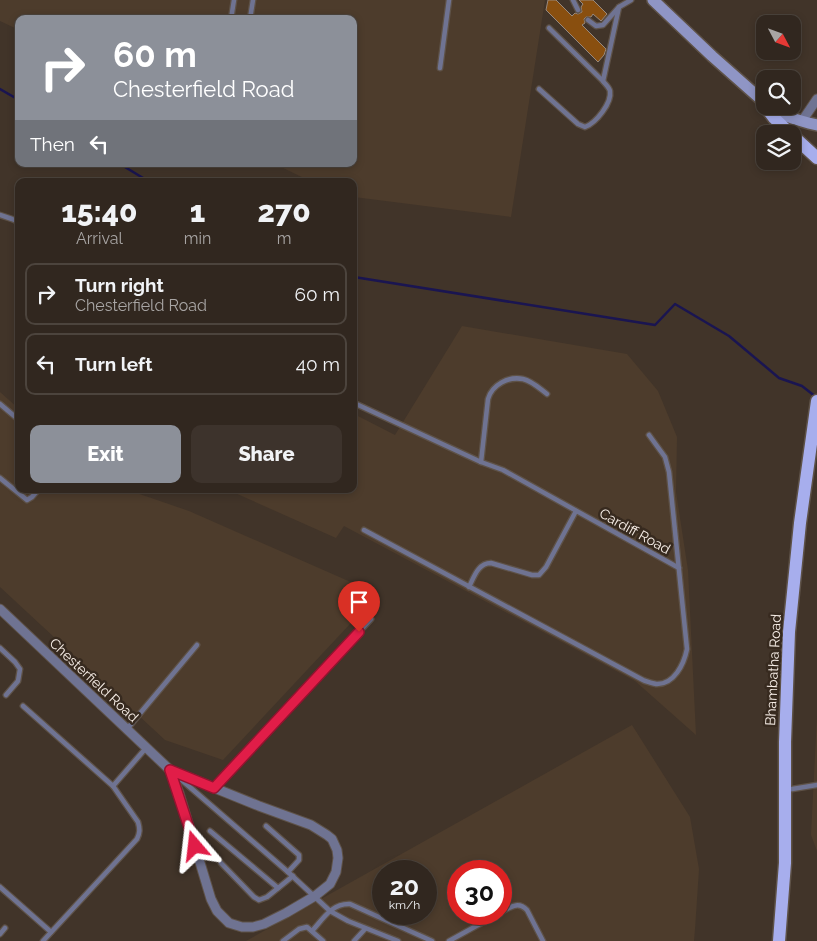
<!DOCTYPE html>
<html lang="en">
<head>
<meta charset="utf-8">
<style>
	:root { --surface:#31271f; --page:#3d332c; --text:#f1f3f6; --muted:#a8a5a4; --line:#4c443d; --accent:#8c9099 }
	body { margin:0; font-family:Raleway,sans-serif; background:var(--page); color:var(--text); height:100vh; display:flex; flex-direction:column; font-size:19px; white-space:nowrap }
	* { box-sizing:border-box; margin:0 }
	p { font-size:16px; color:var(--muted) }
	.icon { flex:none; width:28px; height:28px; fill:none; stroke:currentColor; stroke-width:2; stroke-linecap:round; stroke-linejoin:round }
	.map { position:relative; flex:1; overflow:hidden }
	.sheet { position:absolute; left:15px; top:178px; width:342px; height:315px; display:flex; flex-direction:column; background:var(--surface); border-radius:10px; box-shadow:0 2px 8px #0003,0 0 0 1px var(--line) }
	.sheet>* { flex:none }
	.guide { position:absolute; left:15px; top:15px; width:342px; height:152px; border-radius:10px; box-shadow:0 2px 8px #0003,0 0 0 1px var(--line); background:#8c9099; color:#fff; overflow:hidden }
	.needle { width:32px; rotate:131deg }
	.controls { position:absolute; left:756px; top:15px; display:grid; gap:10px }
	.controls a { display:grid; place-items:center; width:45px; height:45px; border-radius:10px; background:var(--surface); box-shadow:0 2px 8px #0003,0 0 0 1px var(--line); font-size:25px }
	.speed { position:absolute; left:372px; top:860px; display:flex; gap:10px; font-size:25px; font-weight:700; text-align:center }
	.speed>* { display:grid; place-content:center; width:65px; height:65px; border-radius:50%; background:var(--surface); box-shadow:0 2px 8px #0003,0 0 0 1px var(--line); line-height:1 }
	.speed small { font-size:12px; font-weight:400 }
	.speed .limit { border:8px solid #d22; background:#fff; color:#111 }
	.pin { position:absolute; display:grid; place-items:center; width:42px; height:42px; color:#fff; margin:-51px -21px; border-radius:50% 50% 50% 0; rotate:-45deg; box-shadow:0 0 5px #0007 }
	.pin .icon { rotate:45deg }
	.me { position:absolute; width:55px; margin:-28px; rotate:343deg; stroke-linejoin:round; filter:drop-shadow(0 0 4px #0008) }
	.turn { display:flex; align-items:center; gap:18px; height:105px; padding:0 15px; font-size:22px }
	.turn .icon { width:65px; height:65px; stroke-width:2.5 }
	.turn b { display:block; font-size:35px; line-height:42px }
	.then { display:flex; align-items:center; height:48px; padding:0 15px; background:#0003; gap:10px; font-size:19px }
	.eta { display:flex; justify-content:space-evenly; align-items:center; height:85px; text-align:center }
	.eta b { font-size:30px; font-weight:800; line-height:35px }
	.primary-button { display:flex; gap:10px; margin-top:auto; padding:10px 15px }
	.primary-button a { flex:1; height:58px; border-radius:10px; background:var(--accent); color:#fff; font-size:20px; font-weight:800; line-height:58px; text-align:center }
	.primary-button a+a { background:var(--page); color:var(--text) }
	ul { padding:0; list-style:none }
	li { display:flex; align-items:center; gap:15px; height:62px; margin:0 10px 8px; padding:0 5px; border:2px solid var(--line); border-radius:10px }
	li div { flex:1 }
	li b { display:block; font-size:19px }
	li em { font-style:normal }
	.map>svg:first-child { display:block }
	.built { fill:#4d3c2c; fill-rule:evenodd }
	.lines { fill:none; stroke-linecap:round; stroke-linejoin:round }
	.stream { stroke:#1a1551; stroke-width:2.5 }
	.building { fill:#894f0f; stroke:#99897c }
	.lane-casing { stroke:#5e5248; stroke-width:7 }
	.street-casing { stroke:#5e5248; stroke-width:11 }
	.secondary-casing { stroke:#5e5248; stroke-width:14 }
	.primary-casing { stroke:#5e5248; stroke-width:15 }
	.lane { stroke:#6f7392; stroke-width:4.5 }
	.street { stroke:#6f7392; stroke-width:9 }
	.secondary { stroke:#8f95c5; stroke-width:11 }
	.primary { stroke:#a7aeed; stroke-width:12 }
	.route-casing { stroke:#92132f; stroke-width:12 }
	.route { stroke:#e11d48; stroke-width:9 }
	.labels { text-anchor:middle; stroke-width:5; stroke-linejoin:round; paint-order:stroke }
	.street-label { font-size:14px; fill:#f8efe8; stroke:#372a1f }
</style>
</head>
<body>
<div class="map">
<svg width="817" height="941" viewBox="0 0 817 941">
	<rect width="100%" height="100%" fill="#413429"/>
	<g class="built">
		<polygon points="0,0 545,0 511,217 354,197 354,181 310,181 275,164 354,164 354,19 19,19 19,30 0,21"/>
		<polygon points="462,326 627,354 658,391 677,437 676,492 688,570 696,735 635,681 344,526 336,538 226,489 354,489 354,414 395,435"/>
		<polygon points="0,392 19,409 19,489 125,489 189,511 378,594 223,760 165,740 0,587"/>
		<polygon points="817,716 817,851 811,835"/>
		<path d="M632,725L690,817L699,869L695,929L694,941H246ZM384,871H426V914H384ZM459,871H501V914H459Z"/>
	</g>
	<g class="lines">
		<g class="stream">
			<polyline points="0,89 19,100"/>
			<polyline points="120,164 148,181"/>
			<polyline points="354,277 655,325 675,304 729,336 779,378 802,386 816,397"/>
		</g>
	</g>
	<polygon class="building" points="548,0 556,0 572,16 575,13 578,14 582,12 581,7 583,4 579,0 593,0 607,14 601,21 593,14 591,17 586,17 584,19 585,23 582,25 606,49 604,55 598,62 546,10"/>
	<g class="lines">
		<defs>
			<g id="lane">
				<polyline points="573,0 578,10"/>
				<polyline points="231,19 234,0"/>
				<polyline points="250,19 253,0"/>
				<polyline points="588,20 596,26 603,25 619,7 631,0"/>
				<polyline points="440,68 449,0"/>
				<polyline points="603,81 619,7"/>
				<path d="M539,89L578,124L585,127C596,123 612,103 610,91C609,87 605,84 603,81L549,28"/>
				<polyline points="0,215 12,219 19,222"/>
				<polyline points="354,403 481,462 503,470 679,568"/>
				<polyline points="0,404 19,420"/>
				<path d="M481,462L488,399C492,385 508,376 523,379C532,381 539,388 547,394"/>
				<polyline points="0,478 27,500 32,497 39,489"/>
				<path d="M364,530L643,680C647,682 652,683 656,684C674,685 684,664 687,649L669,472L665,457L649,435"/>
				<path d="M469,587C474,577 478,563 491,563L532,575H539L546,567L576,511"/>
				<polyline points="0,648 15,662 20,669 18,681 6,695"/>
				<path d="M23,706L113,786L138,822C140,829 140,833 137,839L43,941"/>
				<polyline points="127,729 197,645"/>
				<polyline points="177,776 288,872 330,911 348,921 398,941"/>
				<polyline points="113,786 146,748"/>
				<polyline points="214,788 371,619"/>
				<polyline points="786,790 817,785"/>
				<polyline points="266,826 299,855 299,860 288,872"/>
				<polyline points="210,831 278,888"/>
				<polyline points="221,863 254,897 259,900 267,897 293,876"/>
				<polyline points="0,887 51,932"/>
				<path d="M501,912C511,907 518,901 527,910L543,941"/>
				<path d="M312,931C323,919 332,903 350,904L432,941"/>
				<polyline points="0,934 5,928"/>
				<polyline points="283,941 299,929 307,927 323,941"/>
				<polyline points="354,941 365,929"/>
				<polyline points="449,941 498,914"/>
			</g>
			<g id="street">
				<polyline points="802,121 817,99"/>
				<polyline points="0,609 170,770 259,806 311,825 327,835 332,839 337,850 338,858 336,872 330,884 315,896 286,913 264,924 253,927 242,927 229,923 217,911 211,899 179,793 170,770"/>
			</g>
			<g id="secondary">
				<polyline points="653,0 712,56 765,103"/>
				<path d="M769,106C784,117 800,121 817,125"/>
			</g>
			<g id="primary">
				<polyline points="765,106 774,118 791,134"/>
				<polyline points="792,135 817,158"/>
				<polyline points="779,941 785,863 785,742 789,632 800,523 817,401"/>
			</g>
		</defs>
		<use href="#lane" class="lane-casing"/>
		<use href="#street" class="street-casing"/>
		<use href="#secondary" class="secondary-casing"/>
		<use href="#primary" class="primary-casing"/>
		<use href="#lane" class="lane"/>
		<use href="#street" class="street"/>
		<use href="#secondary" class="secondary"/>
		<use href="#primary" class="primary"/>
	</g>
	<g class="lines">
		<defs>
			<polyline id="route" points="195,846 170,770 214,788 359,632"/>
		</defs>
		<use href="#route" class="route-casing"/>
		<use href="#route" class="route"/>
	</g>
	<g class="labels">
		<g class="street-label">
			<text transform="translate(635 531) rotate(29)" y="5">Cardiff Road</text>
			<text transform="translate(773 670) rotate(-87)" y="5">Bhambatha Road</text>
			<text transform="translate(94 680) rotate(43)" y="5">Chesterfield Road</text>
		</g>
	</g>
</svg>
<div class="controls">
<a><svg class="needle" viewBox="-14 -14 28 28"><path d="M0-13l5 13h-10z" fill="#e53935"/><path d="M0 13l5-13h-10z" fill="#a8a5a4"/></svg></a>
<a><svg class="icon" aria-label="search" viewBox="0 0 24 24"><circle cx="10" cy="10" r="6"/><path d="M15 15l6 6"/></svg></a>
<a><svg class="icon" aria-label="layers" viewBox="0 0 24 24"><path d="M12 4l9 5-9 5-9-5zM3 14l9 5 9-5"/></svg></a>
</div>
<div class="speed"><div>20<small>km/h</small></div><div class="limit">30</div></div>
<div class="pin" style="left:359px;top:632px;background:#d93025"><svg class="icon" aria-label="arrive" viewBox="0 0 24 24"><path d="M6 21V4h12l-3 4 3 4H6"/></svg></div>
<svg class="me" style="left:195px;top:846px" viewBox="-20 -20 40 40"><path d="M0-17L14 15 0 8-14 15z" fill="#e11d48" stroke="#fff" stroke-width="4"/></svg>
<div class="guide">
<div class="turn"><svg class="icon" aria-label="right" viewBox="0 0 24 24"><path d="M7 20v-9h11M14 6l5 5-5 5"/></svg><div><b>60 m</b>Chesterfield Road</div></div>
<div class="then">Then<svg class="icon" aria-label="left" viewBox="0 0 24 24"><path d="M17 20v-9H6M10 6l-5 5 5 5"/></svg></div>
</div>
<section class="sheet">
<div class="eta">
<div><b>15:40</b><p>Arrival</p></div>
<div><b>1</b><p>min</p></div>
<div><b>270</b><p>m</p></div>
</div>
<ul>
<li><svg class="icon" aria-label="right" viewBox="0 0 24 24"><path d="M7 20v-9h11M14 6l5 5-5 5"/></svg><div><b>Turn right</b><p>Chesterfield Road</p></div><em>60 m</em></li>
<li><svg class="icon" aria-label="left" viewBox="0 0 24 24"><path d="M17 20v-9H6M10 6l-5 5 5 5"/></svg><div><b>Turn left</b></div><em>40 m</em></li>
</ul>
<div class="primary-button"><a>Exit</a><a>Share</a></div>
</section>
</div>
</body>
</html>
